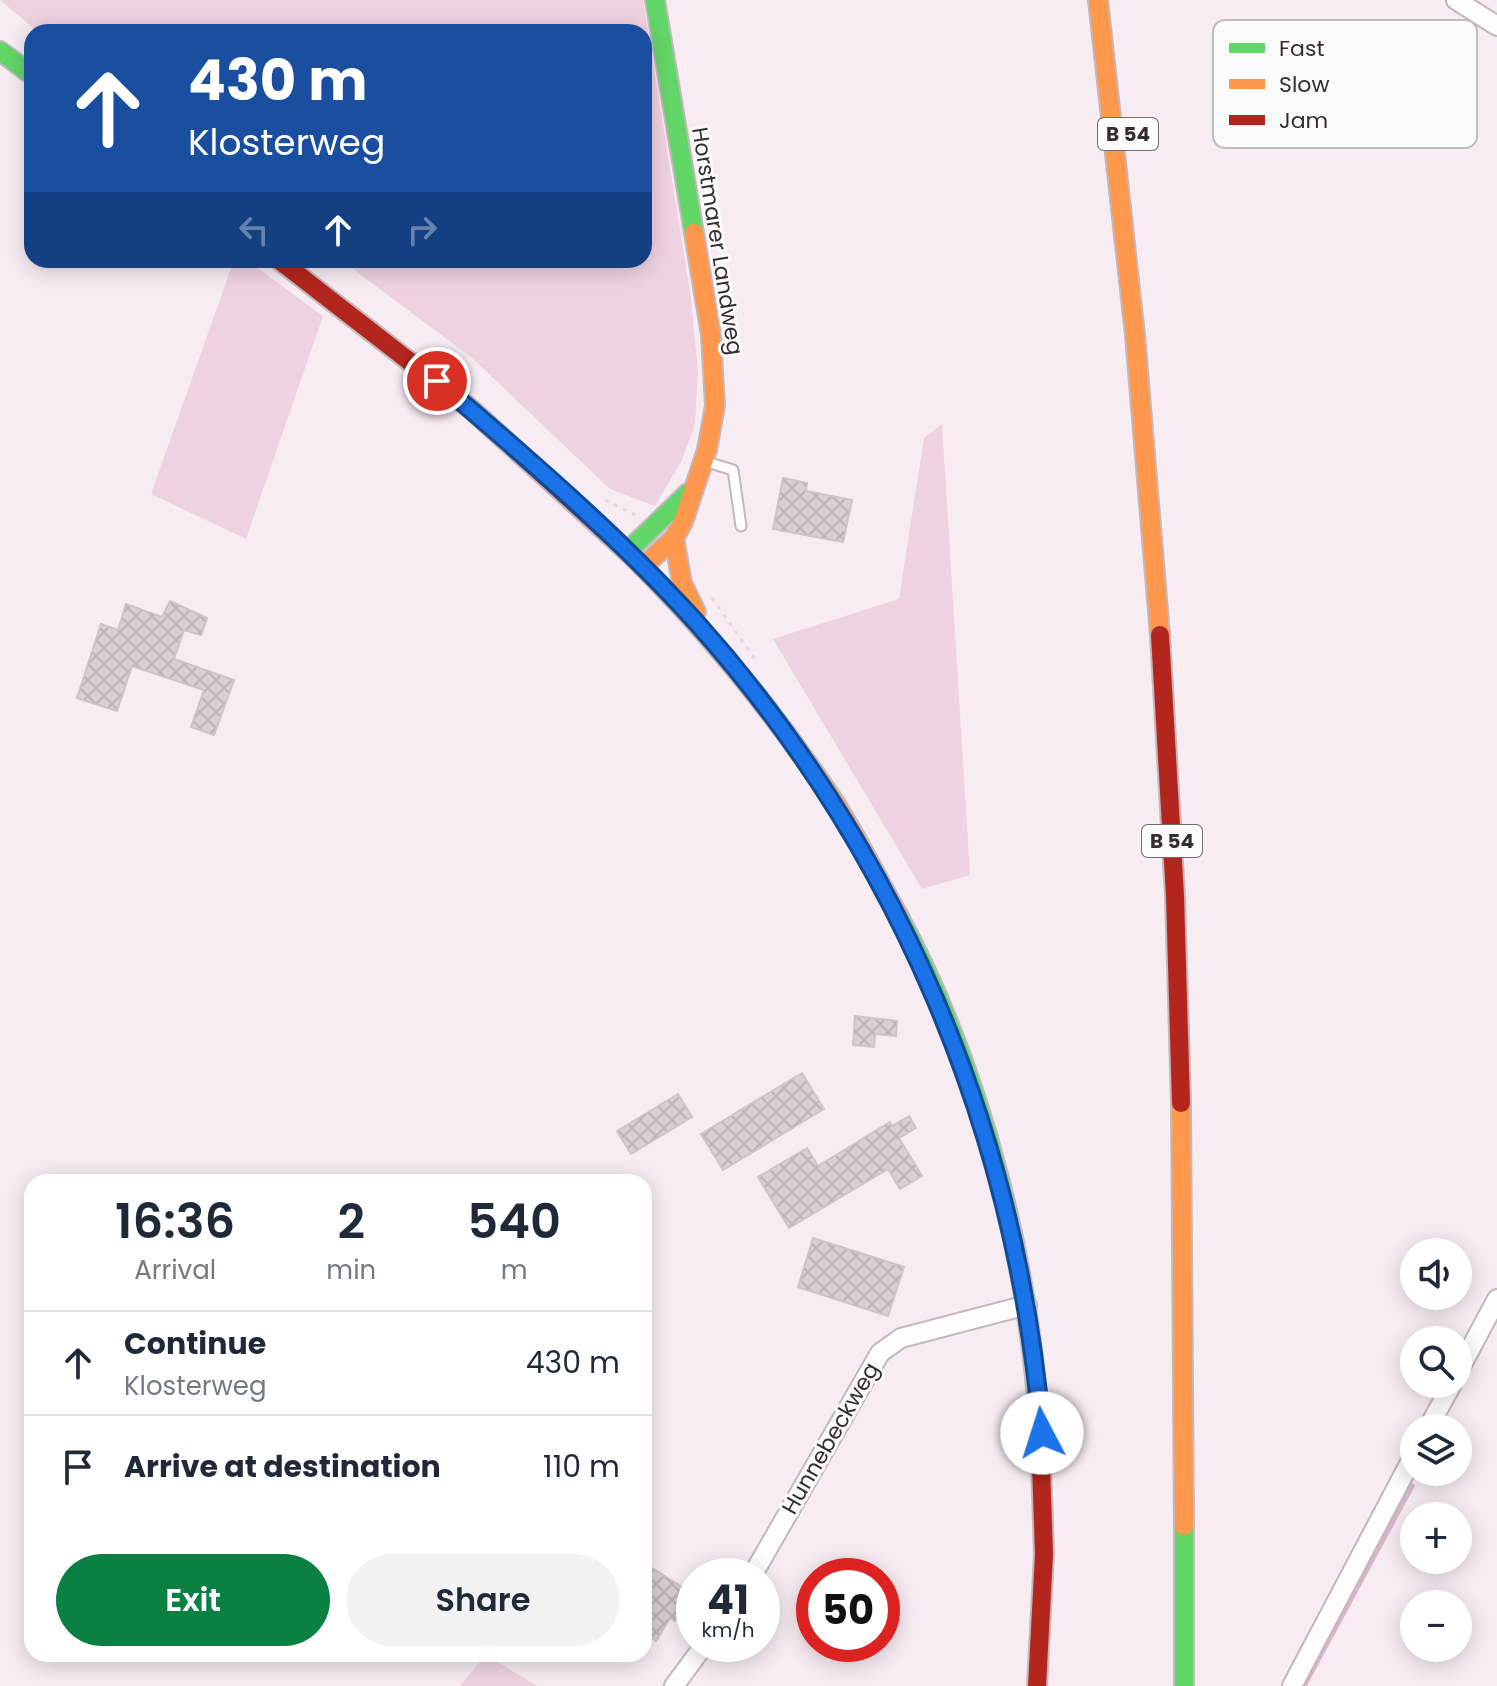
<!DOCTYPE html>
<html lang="en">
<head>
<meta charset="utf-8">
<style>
	:root { --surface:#fff; --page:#f2f2f3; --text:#1f2937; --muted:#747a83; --line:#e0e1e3; --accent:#0b8043 }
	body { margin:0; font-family:Poppins,sans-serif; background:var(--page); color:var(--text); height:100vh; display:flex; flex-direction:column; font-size:30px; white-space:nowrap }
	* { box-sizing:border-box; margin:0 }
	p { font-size:26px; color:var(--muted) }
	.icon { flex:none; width:44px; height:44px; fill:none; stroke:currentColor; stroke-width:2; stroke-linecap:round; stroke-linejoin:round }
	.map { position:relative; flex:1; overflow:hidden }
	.details { position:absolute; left:24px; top:1174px; width:628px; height:488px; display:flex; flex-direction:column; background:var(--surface); border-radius:24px; box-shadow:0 4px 20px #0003 }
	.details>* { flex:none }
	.top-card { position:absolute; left:24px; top:24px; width:628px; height:244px; border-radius:24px; box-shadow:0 4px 20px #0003; background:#1a4fa0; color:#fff; overflow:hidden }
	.fabs { position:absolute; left:1400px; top:1238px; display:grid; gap:16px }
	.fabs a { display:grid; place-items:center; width:72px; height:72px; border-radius:50%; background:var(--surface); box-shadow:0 4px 20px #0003; font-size:40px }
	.speed { position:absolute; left:676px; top:1558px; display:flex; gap:16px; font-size:40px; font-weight:700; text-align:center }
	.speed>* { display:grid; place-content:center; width:104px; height:104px; border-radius:50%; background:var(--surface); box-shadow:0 4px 20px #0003; line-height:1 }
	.speed small { font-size:20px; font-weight:400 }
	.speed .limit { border:12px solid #d22; background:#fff; color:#111 }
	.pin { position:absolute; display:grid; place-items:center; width:68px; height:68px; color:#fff; margin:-34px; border:4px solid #fff; border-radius:50%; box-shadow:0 2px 8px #0007 }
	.me { position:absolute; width:88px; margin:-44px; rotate:355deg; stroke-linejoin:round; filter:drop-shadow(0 0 6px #0008) }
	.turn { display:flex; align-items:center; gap:28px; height:168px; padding:0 32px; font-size:36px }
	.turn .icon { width:104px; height:104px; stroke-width:2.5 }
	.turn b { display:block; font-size:56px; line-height:68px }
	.lanes { display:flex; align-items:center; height:76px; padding:0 32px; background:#0003; justify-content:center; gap:40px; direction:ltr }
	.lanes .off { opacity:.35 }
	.eta { display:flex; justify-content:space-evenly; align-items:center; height:136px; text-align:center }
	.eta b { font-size:48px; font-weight:600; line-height:56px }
	.primary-button { display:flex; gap:16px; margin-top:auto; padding:16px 32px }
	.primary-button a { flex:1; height:92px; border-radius:48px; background:var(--accent); color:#fff; font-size:32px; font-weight:600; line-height:92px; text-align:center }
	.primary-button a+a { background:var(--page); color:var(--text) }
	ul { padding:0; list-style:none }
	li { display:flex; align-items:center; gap:24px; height:104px; padding:0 32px; border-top:2px solid var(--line) }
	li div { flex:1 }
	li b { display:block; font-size:30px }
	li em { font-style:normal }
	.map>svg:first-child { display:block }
	.green { fill:#efd2e2 }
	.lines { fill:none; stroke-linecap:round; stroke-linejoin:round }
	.stream { stroke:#dab4c8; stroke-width:5 }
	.building { fill:url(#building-cross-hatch); stroke:#cec3c9; stroke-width:2 }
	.lane-casing { stroke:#c2b8bd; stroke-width:13 }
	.street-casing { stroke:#c2b8bd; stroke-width:22 }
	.fast-casing { stroke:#c2b8bd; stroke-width:22 }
	.slow-casing { stroke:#c2b8bd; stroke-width:22 }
	.jam-casing { stroke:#c2b8bd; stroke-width:22 }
	.path { stroke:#dfdcde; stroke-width:3; stroke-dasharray:4 6; stroke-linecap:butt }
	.lane { stroke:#fefcfd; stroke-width:9 }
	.street { stroke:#fefcfd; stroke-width:18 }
	.fast { stroke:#63d668; stroke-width:18 }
	.slow { stroke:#ff974d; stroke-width:18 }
	.jam { stroke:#b3261e; stroke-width:18 }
	.route-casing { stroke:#114b97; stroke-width:20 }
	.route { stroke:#1a73e8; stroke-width:14 }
	.labels { text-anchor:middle; stroke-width:6; stroke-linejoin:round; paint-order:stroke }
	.shield { fill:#fbfbfb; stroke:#726a6e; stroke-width:2 }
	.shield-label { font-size:20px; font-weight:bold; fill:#372c32 }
	.street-label { font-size:22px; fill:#372c32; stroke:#fbfbfb }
	.key { fill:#fbfbfb; stroke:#c0bdbf; stroke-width:2 }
	.key-label { font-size:22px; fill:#372c32 }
</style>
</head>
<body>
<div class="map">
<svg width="1497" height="1686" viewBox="0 0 1497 1686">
	<defs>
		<pattern id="building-cross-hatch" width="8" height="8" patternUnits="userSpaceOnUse" patternTransform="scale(2)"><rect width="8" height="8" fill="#dacfd5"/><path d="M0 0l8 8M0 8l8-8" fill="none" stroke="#bcb2b7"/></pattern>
	</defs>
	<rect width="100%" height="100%" fill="#f7ecf2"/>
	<g class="green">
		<polygon points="0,0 643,0 690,291 698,371 695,424 682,460 655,506 610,489 472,358 341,260 644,260 644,32 38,32"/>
		<polygon points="234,260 247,260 323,316 246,539 151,494"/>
		<polygon points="942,424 970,875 922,889 773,639 899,599 924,438"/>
		<polygon points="485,1655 538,1686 460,1686"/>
	</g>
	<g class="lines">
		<polyline class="stream" points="1304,1686 1412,1486"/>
	</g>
	<g class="building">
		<polygon points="783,478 807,483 806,491 852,500 843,542 773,529"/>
		<polygon points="170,601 207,618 201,635 184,630 174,659 234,680 214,735 191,727 204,690 132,666 117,711 77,698 101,624 118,630 126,604 162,617"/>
		<polygon points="855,1016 897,1021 896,1036 875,1034 874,1047 853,1045"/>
		<polygon points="802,1073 824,1109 723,1170 701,1134"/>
		<polygon points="678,1094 692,1117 631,1154 617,1131"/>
		<polygon points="909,1116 916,1128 899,1138 922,1176 900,1189 888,1169 789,1228 758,1177 807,1148 818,1166 890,1122 892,1126"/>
		<polygon points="813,1238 904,1267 888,1316 798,1287"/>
		<polygon points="644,1563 692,1593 675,1621 670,1618 656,1641 644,1633 644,1621 653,1607 644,1601"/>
	</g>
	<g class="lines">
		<defs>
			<polyline id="lane" points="704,461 733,470 741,526"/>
			<g id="street">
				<polyline points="1456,0 1497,26"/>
				<polyline points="1458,1372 1497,1299"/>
				<polyline points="1428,1428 1452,1384"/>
				<polyline points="752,1576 880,1353 901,1338 1027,1305"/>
				<polyline points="674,1686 705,1644"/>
				<polyline points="1292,1686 1414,1455"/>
			</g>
			<g id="fast">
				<polyline points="655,0 694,233"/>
				<polyline points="0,51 32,75"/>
				<polyline points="628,551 688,493"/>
				<path d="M898,915C985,1076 1035,1282 1041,1464"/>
				<polyline points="1184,1526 1184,1686"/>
			</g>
			<g id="slow">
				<polyline points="1098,0 1135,335 1160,635"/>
				<polyline points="674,538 682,583 696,612"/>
				<path d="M629,553C706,629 775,713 835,803C858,839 877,878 898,915"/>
				<polyline points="643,567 674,538 683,522 707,450 715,406 711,335 694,233"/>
				<polyline points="1181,1103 1184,1526"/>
			</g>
			<g id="jam">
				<polyline points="279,260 472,410 629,553"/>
				<polyline points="1160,635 1175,896 1181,1103"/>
				<polyline points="1037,1686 1044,1554 1041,1464"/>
			</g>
		</defs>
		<use href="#lane" class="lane-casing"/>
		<use href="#street" class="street-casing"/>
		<use href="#fast" class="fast-casing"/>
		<use href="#slow" class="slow-casing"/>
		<use href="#jam" class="jam-casing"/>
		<g class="path">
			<polyline points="605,500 637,516"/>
			<polyline points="712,598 756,661"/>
		</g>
		<use href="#lane" class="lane"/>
		<use href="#street" class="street"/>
		<use href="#fast" class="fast"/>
		<use href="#slow" class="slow"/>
		<use href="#jam" class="jam"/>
	</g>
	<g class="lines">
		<defs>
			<path id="route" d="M437,381C526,457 616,534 695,621C898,848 1016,1130 1042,1433"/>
		</defs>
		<use href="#route" class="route-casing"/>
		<use href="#route" class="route"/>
	</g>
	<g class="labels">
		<g class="shield">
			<rect x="1098" y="118" width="60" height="32" rx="6"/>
			<rect x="1142" y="825" width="60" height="32" rx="6"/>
		</g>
		<g class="shield-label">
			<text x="1128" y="141">B 54</text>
			<text x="1172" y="848">B 54</text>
		</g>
		<g class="street-label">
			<text transform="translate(718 241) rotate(81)" y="8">Horstmarer Landweg</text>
			<text transform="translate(830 1438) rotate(-60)" y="8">Hunnebeckweg</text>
		</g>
	</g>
	<rect x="1213" y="20" width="264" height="128" rx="12" class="key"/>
	<rect x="1229" y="43" width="36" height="10" fill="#63d668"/>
	<rect x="1229" y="79" width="36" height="10" fill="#ff974d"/>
	<rect x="1229" y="115" width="36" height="10" fill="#b3261e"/>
	<g class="key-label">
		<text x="1279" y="56">Fast</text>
		<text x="1279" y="92">Slow</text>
		<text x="1279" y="128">Jam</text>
	</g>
</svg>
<div class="fabs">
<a><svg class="icon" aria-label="sound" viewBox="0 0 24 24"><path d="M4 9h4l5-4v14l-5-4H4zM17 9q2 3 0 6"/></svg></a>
<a><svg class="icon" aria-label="search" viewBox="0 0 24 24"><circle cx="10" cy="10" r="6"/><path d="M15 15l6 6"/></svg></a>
<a><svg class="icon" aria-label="layers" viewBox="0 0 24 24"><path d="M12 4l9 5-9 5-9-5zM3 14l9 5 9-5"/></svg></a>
<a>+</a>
<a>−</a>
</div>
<div class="speed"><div>41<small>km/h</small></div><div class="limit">50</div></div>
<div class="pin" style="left:437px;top:381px;background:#d93025"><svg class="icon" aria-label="arrive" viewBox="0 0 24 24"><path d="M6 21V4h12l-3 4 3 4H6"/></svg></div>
<svg class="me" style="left:1042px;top:1433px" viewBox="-20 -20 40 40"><circle r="19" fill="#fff"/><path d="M0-13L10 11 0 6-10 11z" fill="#1a73e8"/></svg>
<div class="top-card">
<div class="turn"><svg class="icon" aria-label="ahead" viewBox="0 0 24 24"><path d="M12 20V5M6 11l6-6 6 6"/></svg><div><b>430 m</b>Klosterweg</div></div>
<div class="lanes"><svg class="icon off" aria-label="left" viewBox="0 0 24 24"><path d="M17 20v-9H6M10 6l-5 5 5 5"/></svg><svg class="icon" aria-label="ahead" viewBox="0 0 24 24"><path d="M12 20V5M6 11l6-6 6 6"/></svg><svg class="icon off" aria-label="right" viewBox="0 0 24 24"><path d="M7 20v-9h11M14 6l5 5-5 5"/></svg></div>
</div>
<section class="details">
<div class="eta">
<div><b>16:36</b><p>Arrival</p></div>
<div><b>2</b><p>min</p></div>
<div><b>540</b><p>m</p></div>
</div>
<ul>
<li><svg class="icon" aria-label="ahead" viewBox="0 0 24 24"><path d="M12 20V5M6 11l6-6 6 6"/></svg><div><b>Continue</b><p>Klosterweg</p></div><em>430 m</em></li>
<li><svg class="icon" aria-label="arrive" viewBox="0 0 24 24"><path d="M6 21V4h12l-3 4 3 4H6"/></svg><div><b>Arrive at destination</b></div><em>110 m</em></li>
</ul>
<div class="primary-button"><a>Exit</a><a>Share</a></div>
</section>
</div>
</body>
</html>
